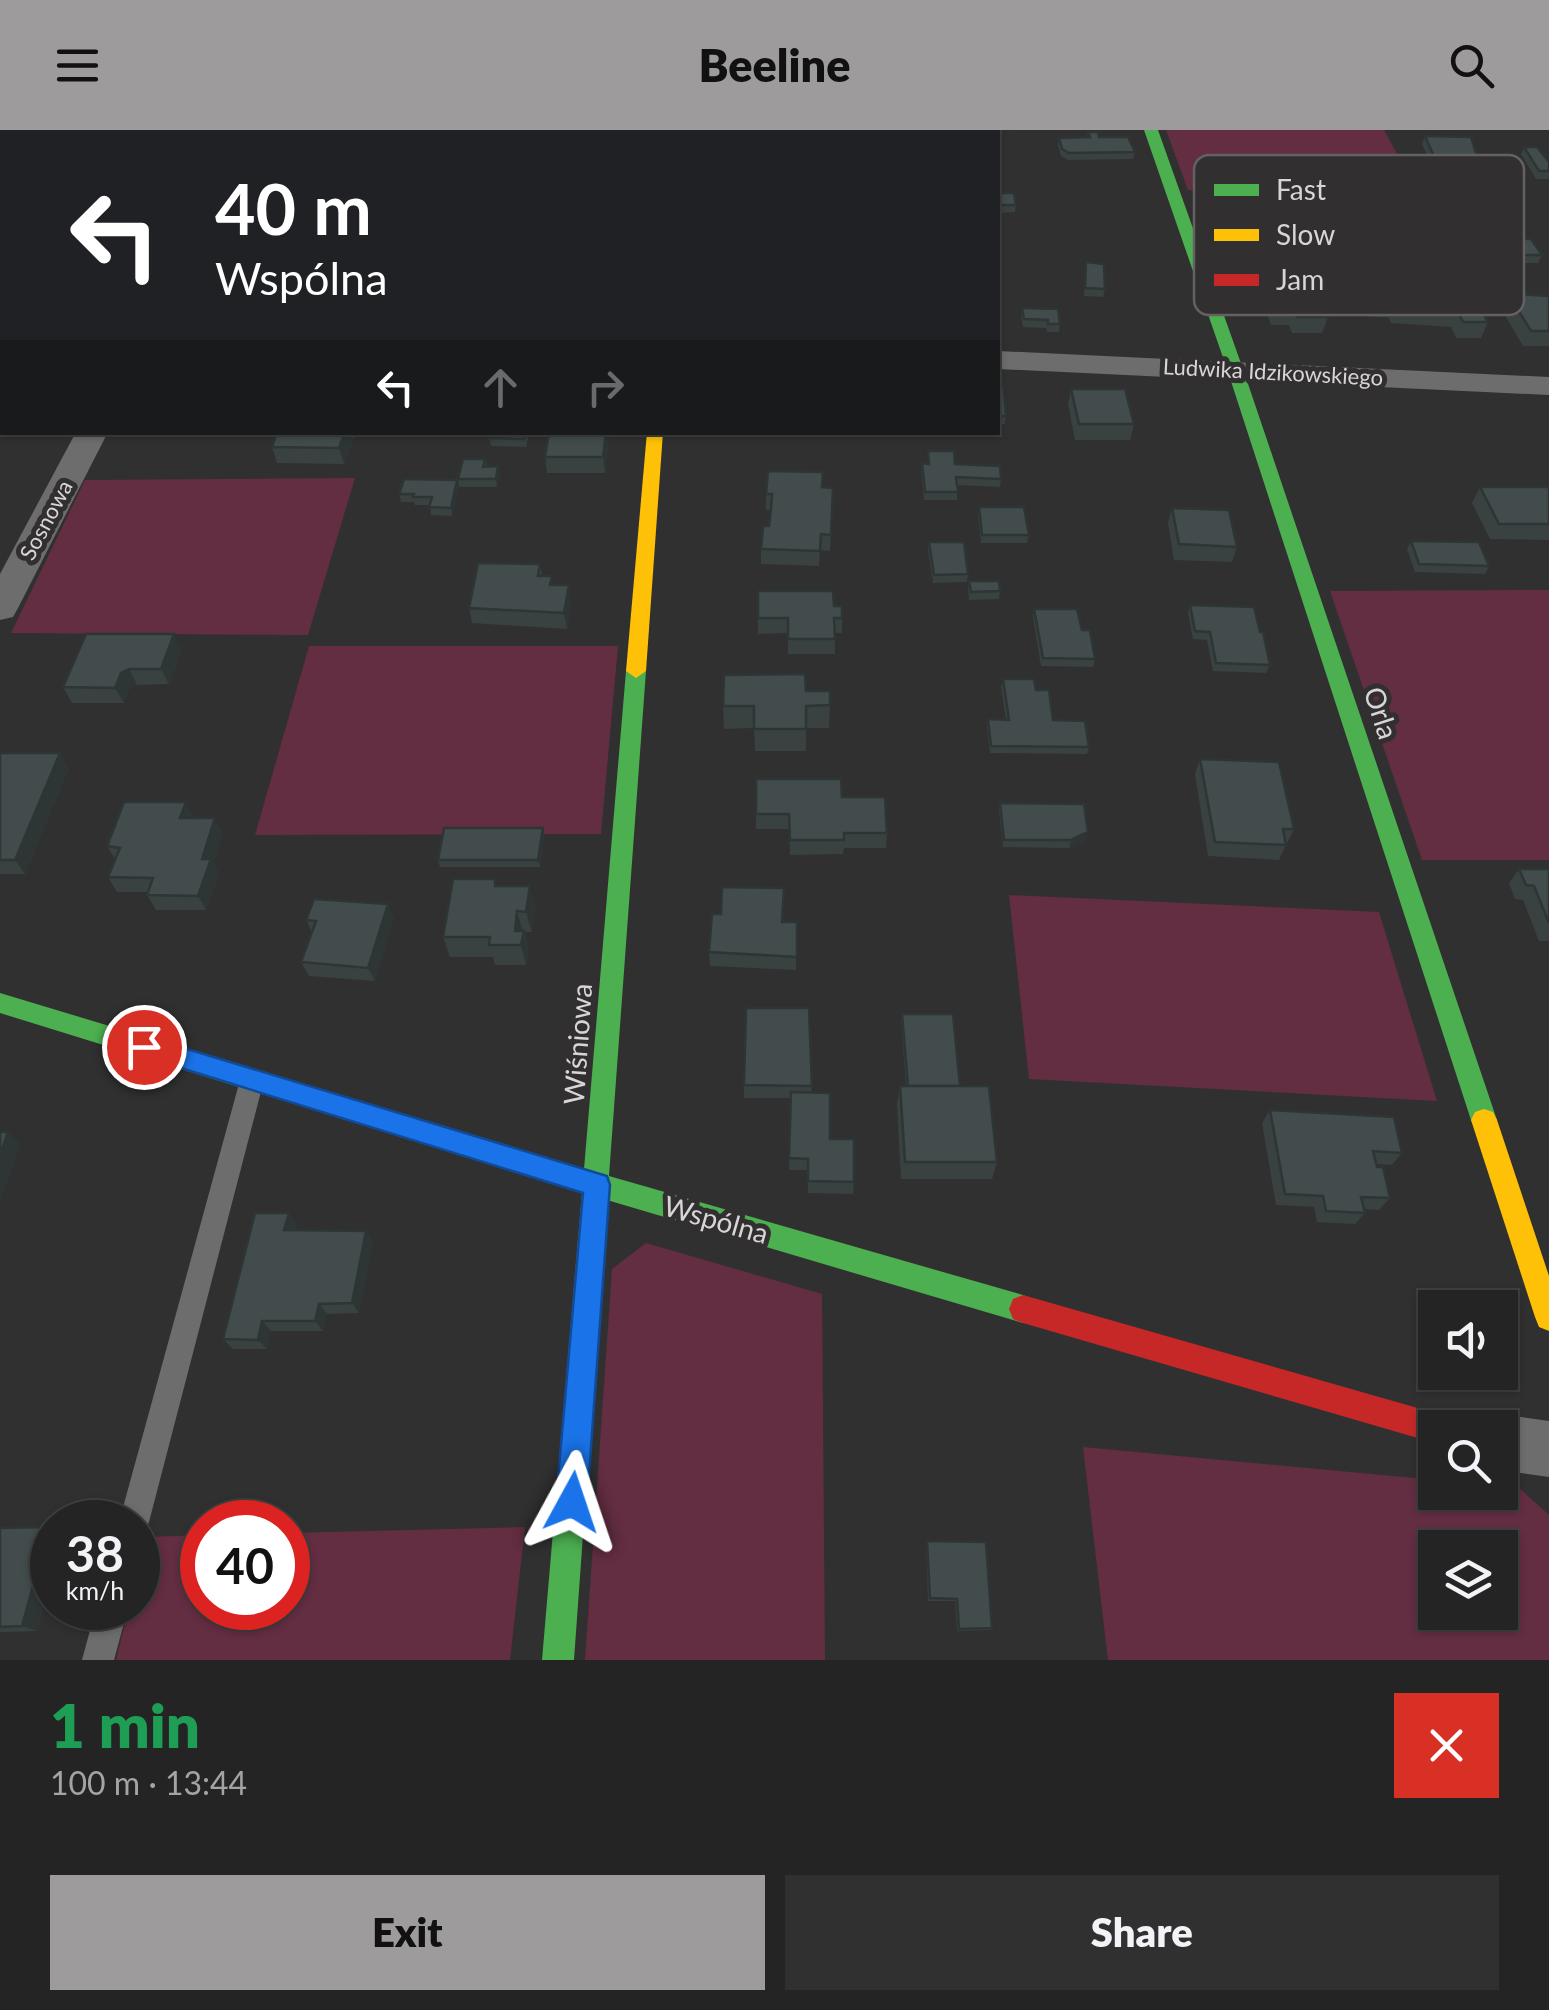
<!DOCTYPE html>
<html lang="en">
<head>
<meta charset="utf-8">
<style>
	:root { --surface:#252424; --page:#313031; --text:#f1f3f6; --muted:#a3a4a6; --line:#424141; --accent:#9d9b9c }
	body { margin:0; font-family:Lato,sans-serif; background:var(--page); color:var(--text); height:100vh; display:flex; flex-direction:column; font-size:38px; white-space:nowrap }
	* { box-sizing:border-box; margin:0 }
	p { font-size:32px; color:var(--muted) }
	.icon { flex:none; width:55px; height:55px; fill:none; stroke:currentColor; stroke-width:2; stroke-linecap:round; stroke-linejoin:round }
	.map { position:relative; height:1530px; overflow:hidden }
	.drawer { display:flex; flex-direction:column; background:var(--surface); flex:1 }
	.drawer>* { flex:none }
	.hud { position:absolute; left:0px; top:0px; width:1000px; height:305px; box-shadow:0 2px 8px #0004,0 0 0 2px var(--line); background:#202124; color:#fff; overflow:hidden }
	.controls { position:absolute; left:1418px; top:1160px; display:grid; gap:20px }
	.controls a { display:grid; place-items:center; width:100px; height:100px; border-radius:0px; background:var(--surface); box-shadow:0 2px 8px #0004,0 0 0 2px var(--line); font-size:50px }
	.speed { position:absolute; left:30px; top:1370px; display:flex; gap:20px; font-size:50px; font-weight:700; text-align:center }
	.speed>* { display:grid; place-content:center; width:130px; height:130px; border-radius:50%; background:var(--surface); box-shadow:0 2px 8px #0004,0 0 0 2px var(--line); line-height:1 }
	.speed small { font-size:25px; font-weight:400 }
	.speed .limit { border:15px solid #d22; background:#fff; color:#111 }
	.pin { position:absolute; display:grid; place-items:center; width:85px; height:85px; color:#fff; margin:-42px; border:5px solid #fff; border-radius:50%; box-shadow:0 2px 10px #0007 }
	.me { position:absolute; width:110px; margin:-55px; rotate:5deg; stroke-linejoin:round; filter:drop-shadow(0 0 8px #0008) }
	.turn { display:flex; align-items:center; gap:35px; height:210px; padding:0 50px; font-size:45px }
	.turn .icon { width:130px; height:130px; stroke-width:2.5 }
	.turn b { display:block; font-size:70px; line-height:85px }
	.lanes { display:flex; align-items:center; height:95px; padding:0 50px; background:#0003; justify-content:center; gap:50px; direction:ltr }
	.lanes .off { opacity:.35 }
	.round { display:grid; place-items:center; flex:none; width:105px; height:105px; border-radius:0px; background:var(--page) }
	.overview { display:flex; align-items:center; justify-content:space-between; height:170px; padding:0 50px }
	h1 { font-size:60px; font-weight:800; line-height:75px; color:#1e9e55 }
	.action { display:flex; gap:20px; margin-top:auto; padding:20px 50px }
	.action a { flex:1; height:115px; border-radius:0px; background:var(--accent); color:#111; font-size:40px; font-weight:800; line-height:115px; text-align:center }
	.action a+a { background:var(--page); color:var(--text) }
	header { display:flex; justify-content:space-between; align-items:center; height:130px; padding:0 50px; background:var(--accent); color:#111; font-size:45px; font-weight:800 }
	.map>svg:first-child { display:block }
	.green { fill:#632d42; fill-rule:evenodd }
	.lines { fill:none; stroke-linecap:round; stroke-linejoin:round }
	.lane { fill:#6d6d6d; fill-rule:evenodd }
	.street { fill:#6d6d6d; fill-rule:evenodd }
	.fast { fill:#4caf50; fill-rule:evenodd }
	.slow { fill:#ffc107; fill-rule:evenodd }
	.jam { fill:#c62828; fill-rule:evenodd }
	.wall { fill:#394141 }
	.shaded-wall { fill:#2e3535 }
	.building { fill:#424c4c; stroke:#2e3535; stroke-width:2.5 }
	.route { fill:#1a73e8; stroke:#114b97; stroke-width:2.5 }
	.labels { text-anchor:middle; stroke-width:10; stroke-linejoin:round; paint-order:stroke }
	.far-street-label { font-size:22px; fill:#d7d5d6; stroke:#322f30 }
	.street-label { font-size:28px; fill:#d7d5d6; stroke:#322f30 }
	.key { fill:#322f30; stroke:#646162; stroke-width:2.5 }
	.key-label { font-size:28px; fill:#d7d5d6 }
</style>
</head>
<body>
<header><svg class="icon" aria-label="menu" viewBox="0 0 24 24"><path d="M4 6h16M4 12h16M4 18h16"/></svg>Beeline<svg class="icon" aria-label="search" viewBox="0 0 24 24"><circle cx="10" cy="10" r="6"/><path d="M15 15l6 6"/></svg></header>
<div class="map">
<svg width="1549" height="1530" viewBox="0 0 1549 1530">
	<rect width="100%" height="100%" fill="#313030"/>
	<g class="green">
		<polygon points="1166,0 1384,0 1419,64 1188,60"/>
		<polygon points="355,348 308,505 11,503 85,350"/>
		<polygon points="1549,460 1549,730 1422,730 1330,461"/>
		<polygon points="309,516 618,516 601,704 255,705"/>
		<polygon points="1009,765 1379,782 1437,971 1029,949"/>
		<polygon points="646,1113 822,1164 825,1530 585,1530 612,1139"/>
		<path d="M1083,1317L1435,1350V1362H1500V1356L1518,1357L1549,1385V1530H1108ZM1435,1418H1500V1482H1435Z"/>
		<polygon points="525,1397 510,1530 116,1530 129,1478 138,1478 138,1446 148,1407 202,1405 202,1478 288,1478 288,1403"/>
	</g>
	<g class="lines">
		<g class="lane">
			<polygon points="252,939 261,942 264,950 149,1392 145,1403 138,1406 138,1392 119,1392 240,950 243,942"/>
			<polygon points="96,1478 128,1478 114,1530 82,1530"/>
		</g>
		<g class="street">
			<rect x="674" y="0" width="24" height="2"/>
			<polygon points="998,221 1549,247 1549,265 998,239"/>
			<polygon points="76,302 108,302 18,478 13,487 0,490 0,444"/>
			<polygon points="1500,1284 1549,1291 1549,1347 1500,1340 1500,1298 1478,1298 1481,1293"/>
		</g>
		<g class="fast">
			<polygon points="1144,0 1158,0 1243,239 1497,990 1493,998 1484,1001 1475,998 1471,990 1227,239"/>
			<polygon points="636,534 646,541 609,1046 1023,1165 1033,1169 1037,1179 1033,1189 1023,1193 607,1070 574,1530 542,1530 582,1063 0,883 0,863 584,1039 626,541"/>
		</g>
		<g class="slow">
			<polygon points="647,302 663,302 646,541 636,548 626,541"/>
			<polygon points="1484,979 1493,982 1497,990 1549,1146 1549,1201 1539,1197 1535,1187 1471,990 1475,982"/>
		</g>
		<polygon class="jam" points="1023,1165 1435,1283 1445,1288 1449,1298 1435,1298 1435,1313 1023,1193 1013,1189 1009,1179 1013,1169"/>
	</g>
	<g class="wall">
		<polygon points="310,0 358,0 357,2 311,2"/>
		<polygon points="1088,2 1135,22 1133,29 1068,30 1061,26 1058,16 1059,8 1087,7"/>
		<polygon points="1425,6 1479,32 1491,43 1488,50 1436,45 1422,14"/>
		<polygon points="1524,17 1549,32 1549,49 1536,49 1521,24"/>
		<polygon points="1417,47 1472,110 1542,125 1538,133 1493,133 1509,160 1505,168 1479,168 1414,55"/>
		<polygon points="1259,58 1319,80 1314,95 1286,96 1285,99 1279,99 1276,109 1242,111 1229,78 1233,63 1258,63"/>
		<polygon points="998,63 1016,75 1015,82 998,83"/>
		<polygon points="1086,132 1105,159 1103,167 1084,166"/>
		<polygon points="1364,150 1454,170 1488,192 1481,208 1456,208 1451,197 1391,193 1388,187 1369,187 1358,165"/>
		<polygon points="1282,151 1328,187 1322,203 1292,203 1289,195 1271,195 1265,177 1272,157 1281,157"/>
		<polygon points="1549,166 1549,216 1523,216 1503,182 1510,167"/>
		<polygon points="1022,178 1060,194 1059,202 1047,202 1046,198 1023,197 1021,186"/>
		<rect x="0" y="244" width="2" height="47"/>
		<polygon points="998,251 1006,286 1005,294 998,294"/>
		<polygon points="1071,259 1134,294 1130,310 1075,310 1068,274"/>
		<polygon points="277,302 356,302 354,308 350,308 352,313 344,334 277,333 272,317"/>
		<polygon points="471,302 529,302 529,304 526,317 491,316 489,307 472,307"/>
		<polygon points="549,302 609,302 605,343 547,343 545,327"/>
		<rect x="731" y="302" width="34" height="2"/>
		<polygon points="928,321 955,334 1001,349 1000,357 957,355 957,370 924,370 921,341 922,333 928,333"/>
		<polygon points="485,329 487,337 500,344 497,357 459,357 458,349"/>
		<polygon points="457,350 459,358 452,386 431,385 430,375 415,375 414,372 401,372 399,364"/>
		<polygon points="822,357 833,358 830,421 820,420 819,436 761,434 761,419 769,396 771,380 766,380 766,364"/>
		<polygon points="1480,357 1549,357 1549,410 1490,409 1472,373"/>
		<polygon points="979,377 1029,405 1027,413 981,413 978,385"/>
		<polygon points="1172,378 1237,417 1232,432 1174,430 1168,393"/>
		<polygon points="1411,411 1489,436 1485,444 1415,442 1407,419"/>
		<polygon points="929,412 968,444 967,452 933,453 928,420"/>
		<polygon points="540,434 542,446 571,470 567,499 472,493 469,478"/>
		<polygon points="969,451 1000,461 999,469 969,470 968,459"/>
		<polygon points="758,461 834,476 842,488 842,503 835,503 835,524 788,524 788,503 758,504"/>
		<polygon points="1190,475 1260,502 1270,535 1266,543 1213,541 1207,510 1193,509 1188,483"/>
		<polygon points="1034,479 1082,500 1095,529 1093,537 1041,536 1033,487"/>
		<polygon points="182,519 169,554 137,555 129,559 124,573 72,573 63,557"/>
		<polygon points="1003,549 1036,560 1053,590 1089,617 1087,624 990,623 987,597 988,589 1006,590 1001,557"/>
		<polygon points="806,561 830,575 829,598 806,598 806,621 755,621 754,598 724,599 723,576"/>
		<polygon points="0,623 69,638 25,744 0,744"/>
		<polygon points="1200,629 1294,699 1279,730 1208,726 1195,644"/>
		<polygon points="756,649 842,667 887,703 886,718 844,718 843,724 790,725 789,699 756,699"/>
		<polygon points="1000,673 1086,710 1069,718 1003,717 999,681"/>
		<polygon points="194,687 193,688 223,703 213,734 219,743 206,780 156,780 147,765 148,762 117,762 108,747 115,729 107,716"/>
		<polygon points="543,698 544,706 540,737 440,737 438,730"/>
		<polygon points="1519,739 1549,739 1549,811 1539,811 1523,770 1515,769 1509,753"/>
		<polygon points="497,756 530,756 535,777 532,802 524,802 529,822 526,835 495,835 493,827 450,827 443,807"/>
		<polygon points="394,788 375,851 309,846 301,832 312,802 306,790"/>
		<polygon points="783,792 797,792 796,840 710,836 709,822"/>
		<polygon points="902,884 960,956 997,1032 992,1049 901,1049 897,974 900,956 906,956 901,891"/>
		<polygon points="744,955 812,956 811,963 830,1009 854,1052 853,1064 808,1063 808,1040 789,1040 791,968 744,968"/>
		<polygon points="1270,980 1402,1023 1392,1035 1376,1034 1390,1068 1379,1080 1364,1079 1365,1083 1355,1094 1317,1092 1314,1077 1276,1075 1262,993"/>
		<polygon points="297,1094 295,1100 366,1101 373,1112 359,1183 327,1184 323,1201 271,1201 267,1219 233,1219 223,1209"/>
		<polygon points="49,1397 52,1399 52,1444 37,1501 0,1502 0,1398"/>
		<polygon points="927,1411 992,1498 990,1500 957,1501 955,1471 928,1471 926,1414"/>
	</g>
	<g class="shaded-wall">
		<polygon points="344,302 349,302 352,313 344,334 339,318"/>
		<polygon points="606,302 609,302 609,306 605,343 603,327"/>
		<polygon points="498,336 500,344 497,357 496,349"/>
		<polygon points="457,350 459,358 452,386 451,378"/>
		<polygon points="569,455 571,470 567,499 564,483"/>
		<polygon points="174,504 182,519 169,554 161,539"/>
		<polygon points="129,539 137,555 129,559 124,573 115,558 121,543"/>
		<polygon points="60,623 69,638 25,744 15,730"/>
		<polygon points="186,672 194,687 188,703 180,688"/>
		<polygon points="215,688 223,703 213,734 219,743 206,780 198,766 202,729"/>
		<polygon points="543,698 544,706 540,737 538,730"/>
		<polygon points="1088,702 1086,710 1069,718 1071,710"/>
		<polygon points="530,756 535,777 532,802 526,782"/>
		<polygon points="388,774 394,788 375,851 368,838"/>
		<polygon points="517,781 529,822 526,835 521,815 515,801"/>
		<polygon points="8,1002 21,1014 0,1073 0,1025"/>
		<polygon points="289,1083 297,1094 293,1111 284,1100"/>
		<polygon points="366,1101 373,1112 359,1183 352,1173"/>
		<polygon points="319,1174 327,1184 323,1201 315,1191"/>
		<polygon points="262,1191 271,1201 267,1219 258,1210"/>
		<polygon points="49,1397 52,1399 52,1444 37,1501 22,1496"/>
	</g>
	<g class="building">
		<polygon points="108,0 152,0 151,2 106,2"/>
		<polygon points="1088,2 1098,2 1099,7 1128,7 1135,22 1069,23 1062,19 1059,8 1090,7"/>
		<polygon points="1425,6 1471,7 1479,32 1486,33 1491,43 1439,38"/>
		<polygon points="1524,17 1537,17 1549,32 1549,41 1539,41"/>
		<polygon points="1417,47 1435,47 1472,110 1531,109 1542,125 1489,125 1509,160 1482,160"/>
		<polygon points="998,63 1014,63 1016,75 998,75"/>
		<polygon points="1086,132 1104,134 1105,159 1085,158"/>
		<polygon points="1442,149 1454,170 1476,170 1488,192 1463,192 1458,182 1397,177 1394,171 1375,171 1364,150"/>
		<polygon points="1282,151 1313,154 1328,187 1297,187 1294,180 1276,180 1270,162 1274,162 1272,157 1285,157"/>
		<polygon points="1518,164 1549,166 1549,201 1531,201 1510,167"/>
		<polygon points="1022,178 1058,179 1060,194 1048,194 1048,190 1024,189"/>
		<rect x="0" y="244" width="2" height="31"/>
		<polygon points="998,251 1003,252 1006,286 998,286"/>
		<polygon points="1071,259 1125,259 1134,294 1079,294"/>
		<polygon points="277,302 345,302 339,318 272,317"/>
		<polygon points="490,302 526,302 524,309 489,308"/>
		<polygon points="549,302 606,302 603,327 545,327"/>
		<polygon points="928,321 954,321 955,334 1000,336 1001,349 956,347 958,362 925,362 922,333 929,334"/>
		<polygon points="463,329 485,329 483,337 498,336 496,349 458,349"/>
		<polygon points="768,341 823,342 822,357 833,358 831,405 821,404 820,421 761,419 763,396 769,396 771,379 772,364 766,364"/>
		<polygon points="404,349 457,350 451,378 429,377 432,367 413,367 414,364 399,364"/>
		<polygon points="1480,357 1549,357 1549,394 1499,394"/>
		<polygon points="979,377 1024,377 1029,405 982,405"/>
		<polygon points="1172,378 1229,380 1237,417 1179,414"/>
		<polygon points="1411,411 1479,412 1489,436 1419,434"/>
		<polygon points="929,412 964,412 968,444 934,445"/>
		<polygon points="478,433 540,434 538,446 552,446 550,455 569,455 564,483 469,478"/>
		<polygon points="969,451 999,451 1000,461 971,462"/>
		<polygon points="758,461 833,461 834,476 842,476 842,488 834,488 835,509 788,509 788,488 758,488"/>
		<polygon points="1190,475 1254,477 1260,502 1263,502 1270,535 1216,533 1210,502 1195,501"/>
		<polygon points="1034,479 1077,479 1082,500 1090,500 1095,529 1043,528"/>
		<polygon points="86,504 174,504 161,539 129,539 121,543 115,558 63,557"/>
		<polygon points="805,544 806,561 830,561 830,575 806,576 806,599 754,599 754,576 723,576 724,545"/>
		<polygon points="1003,549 1034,549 1036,560 1049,560 1053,590 1085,591 1089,617 991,616 988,589 1009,590"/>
		<polygon points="0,623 60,623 15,730 0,730"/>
		<polygon points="1200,629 1279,632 1294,699 1283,699 1286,715 1215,712"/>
		<polygon points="756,649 841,649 842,667 885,667 887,703 844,703 844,710 790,710 789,684 756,684"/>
		<polygon points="124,672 186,672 180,688 215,688 202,729 211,729 198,766 147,765 153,748 108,747 120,718 107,716"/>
		<polygon points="1000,673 1084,674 1088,702 1071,710 1004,710"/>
		<polygon points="444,698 543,698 538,730 438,730"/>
		<polygon points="1519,739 1549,739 1549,793 1534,756 1526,755"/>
		<polygon points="453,749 495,749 495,756 530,756 526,782 517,781 515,801 524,801 521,815 489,815 490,807 443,807"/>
		<polygon points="722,757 784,758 782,792 797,792 797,827 709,822 712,784 721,784"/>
		<polygon points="314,769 388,774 368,838 301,832 316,791 306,790"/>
		<polygon points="746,878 809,878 812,956 744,955"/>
		<polygon points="902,884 953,884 960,956 908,956"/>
		<polygon points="900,956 989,956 997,1032 905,1032"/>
		<polygon points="791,962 830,963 830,1009 854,1009 854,1052 808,1051 808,1029 789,1028"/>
		<polygon points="1270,980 1394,987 1402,1023 1373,1021 1377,1037 1383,1037 1390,1068 1361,1067 1365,1083 1326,1081 1323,1066 1285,1064"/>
		<polygon points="0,1002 8,1002 0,1025"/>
		<polygon points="255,1083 289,1083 284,1100 366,1101 352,1173 319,1174 315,1191 262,1191 258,1210 223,1209"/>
		<polygon points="49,1397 22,1496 0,1497 0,1398"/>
		<polygon points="927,1411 986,1412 992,1498 959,1499 957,1469 930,1468"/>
	</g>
	<polygon class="route" points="144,906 607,1046 610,1055 587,1372 582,1382 572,1387 561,1382 556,1372 583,1063 136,924 132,917 136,909"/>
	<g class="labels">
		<g class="far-street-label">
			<text transform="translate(1273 242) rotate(3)" y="8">Ludwika Idzikowskiego</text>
			<text transform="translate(46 390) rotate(-62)" y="8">Sosnowa</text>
		</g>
		<g class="street-label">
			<text transform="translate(1381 583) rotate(72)" y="10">Orla</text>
			<text transform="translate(578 914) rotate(-86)" y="10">Wiśniowa</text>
			<text transform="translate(716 1090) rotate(16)" y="10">Wspólna</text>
		</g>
	</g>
	<rect x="1194" y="25" width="330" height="160" rx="15" class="key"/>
	<rect x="1214" y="54" width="45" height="12" fill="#4caf50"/>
	<rect x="1214" y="99" width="45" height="12" fill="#ffc107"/>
	<rect x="1214" y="144" width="45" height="12" fill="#c62828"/>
	<g class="key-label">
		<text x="1276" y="70">Fast</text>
		<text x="1276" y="115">Slow</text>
		<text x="1276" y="160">Jam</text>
	</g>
</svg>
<div class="controls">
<a><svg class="icon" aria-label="sound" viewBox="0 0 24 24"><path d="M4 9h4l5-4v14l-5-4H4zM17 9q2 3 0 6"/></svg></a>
<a><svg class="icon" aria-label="search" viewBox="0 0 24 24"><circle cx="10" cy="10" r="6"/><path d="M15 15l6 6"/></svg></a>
<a><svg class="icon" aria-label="layers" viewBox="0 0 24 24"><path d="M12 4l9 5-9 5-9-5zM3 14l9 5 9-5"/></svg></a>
</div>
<div class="speed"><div>38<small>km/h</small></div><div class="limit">40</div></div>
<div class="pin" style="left:144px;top:917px;background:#d93025"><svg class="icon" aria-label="arrive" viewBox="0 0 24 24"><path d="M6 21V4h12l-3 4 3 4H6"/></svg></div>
<svg class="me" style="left:572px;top:1372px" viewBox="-20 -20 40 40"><path d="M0-17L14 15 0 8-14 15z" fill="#1a73e8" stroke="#fff" stroke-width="4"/></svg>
<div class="hud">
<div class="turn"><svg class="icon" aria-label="left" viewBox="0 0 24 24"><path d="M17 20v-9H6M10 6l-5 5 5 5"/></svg><div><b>40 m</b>Wspólna</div></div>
<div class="lanes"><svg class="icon" aria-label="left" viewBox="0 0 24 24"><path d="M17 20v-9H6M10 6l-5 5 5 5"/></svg><svg class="icon off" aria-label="ahead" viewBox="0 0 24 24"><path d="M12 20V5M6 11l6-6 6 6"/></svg><svg class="icon off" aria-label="right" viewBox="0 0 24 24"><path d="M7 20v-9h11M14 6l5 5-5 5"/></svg></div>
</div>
</div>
<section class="drawer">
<div class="overview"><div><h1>1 min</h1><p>100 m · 13:44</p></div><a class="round" style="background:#d93025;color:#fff"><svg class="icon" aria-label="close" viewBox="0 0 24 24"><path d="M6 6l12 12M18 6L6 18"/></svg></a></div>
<div class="action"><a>Exit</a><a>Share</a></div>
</section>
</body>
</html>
